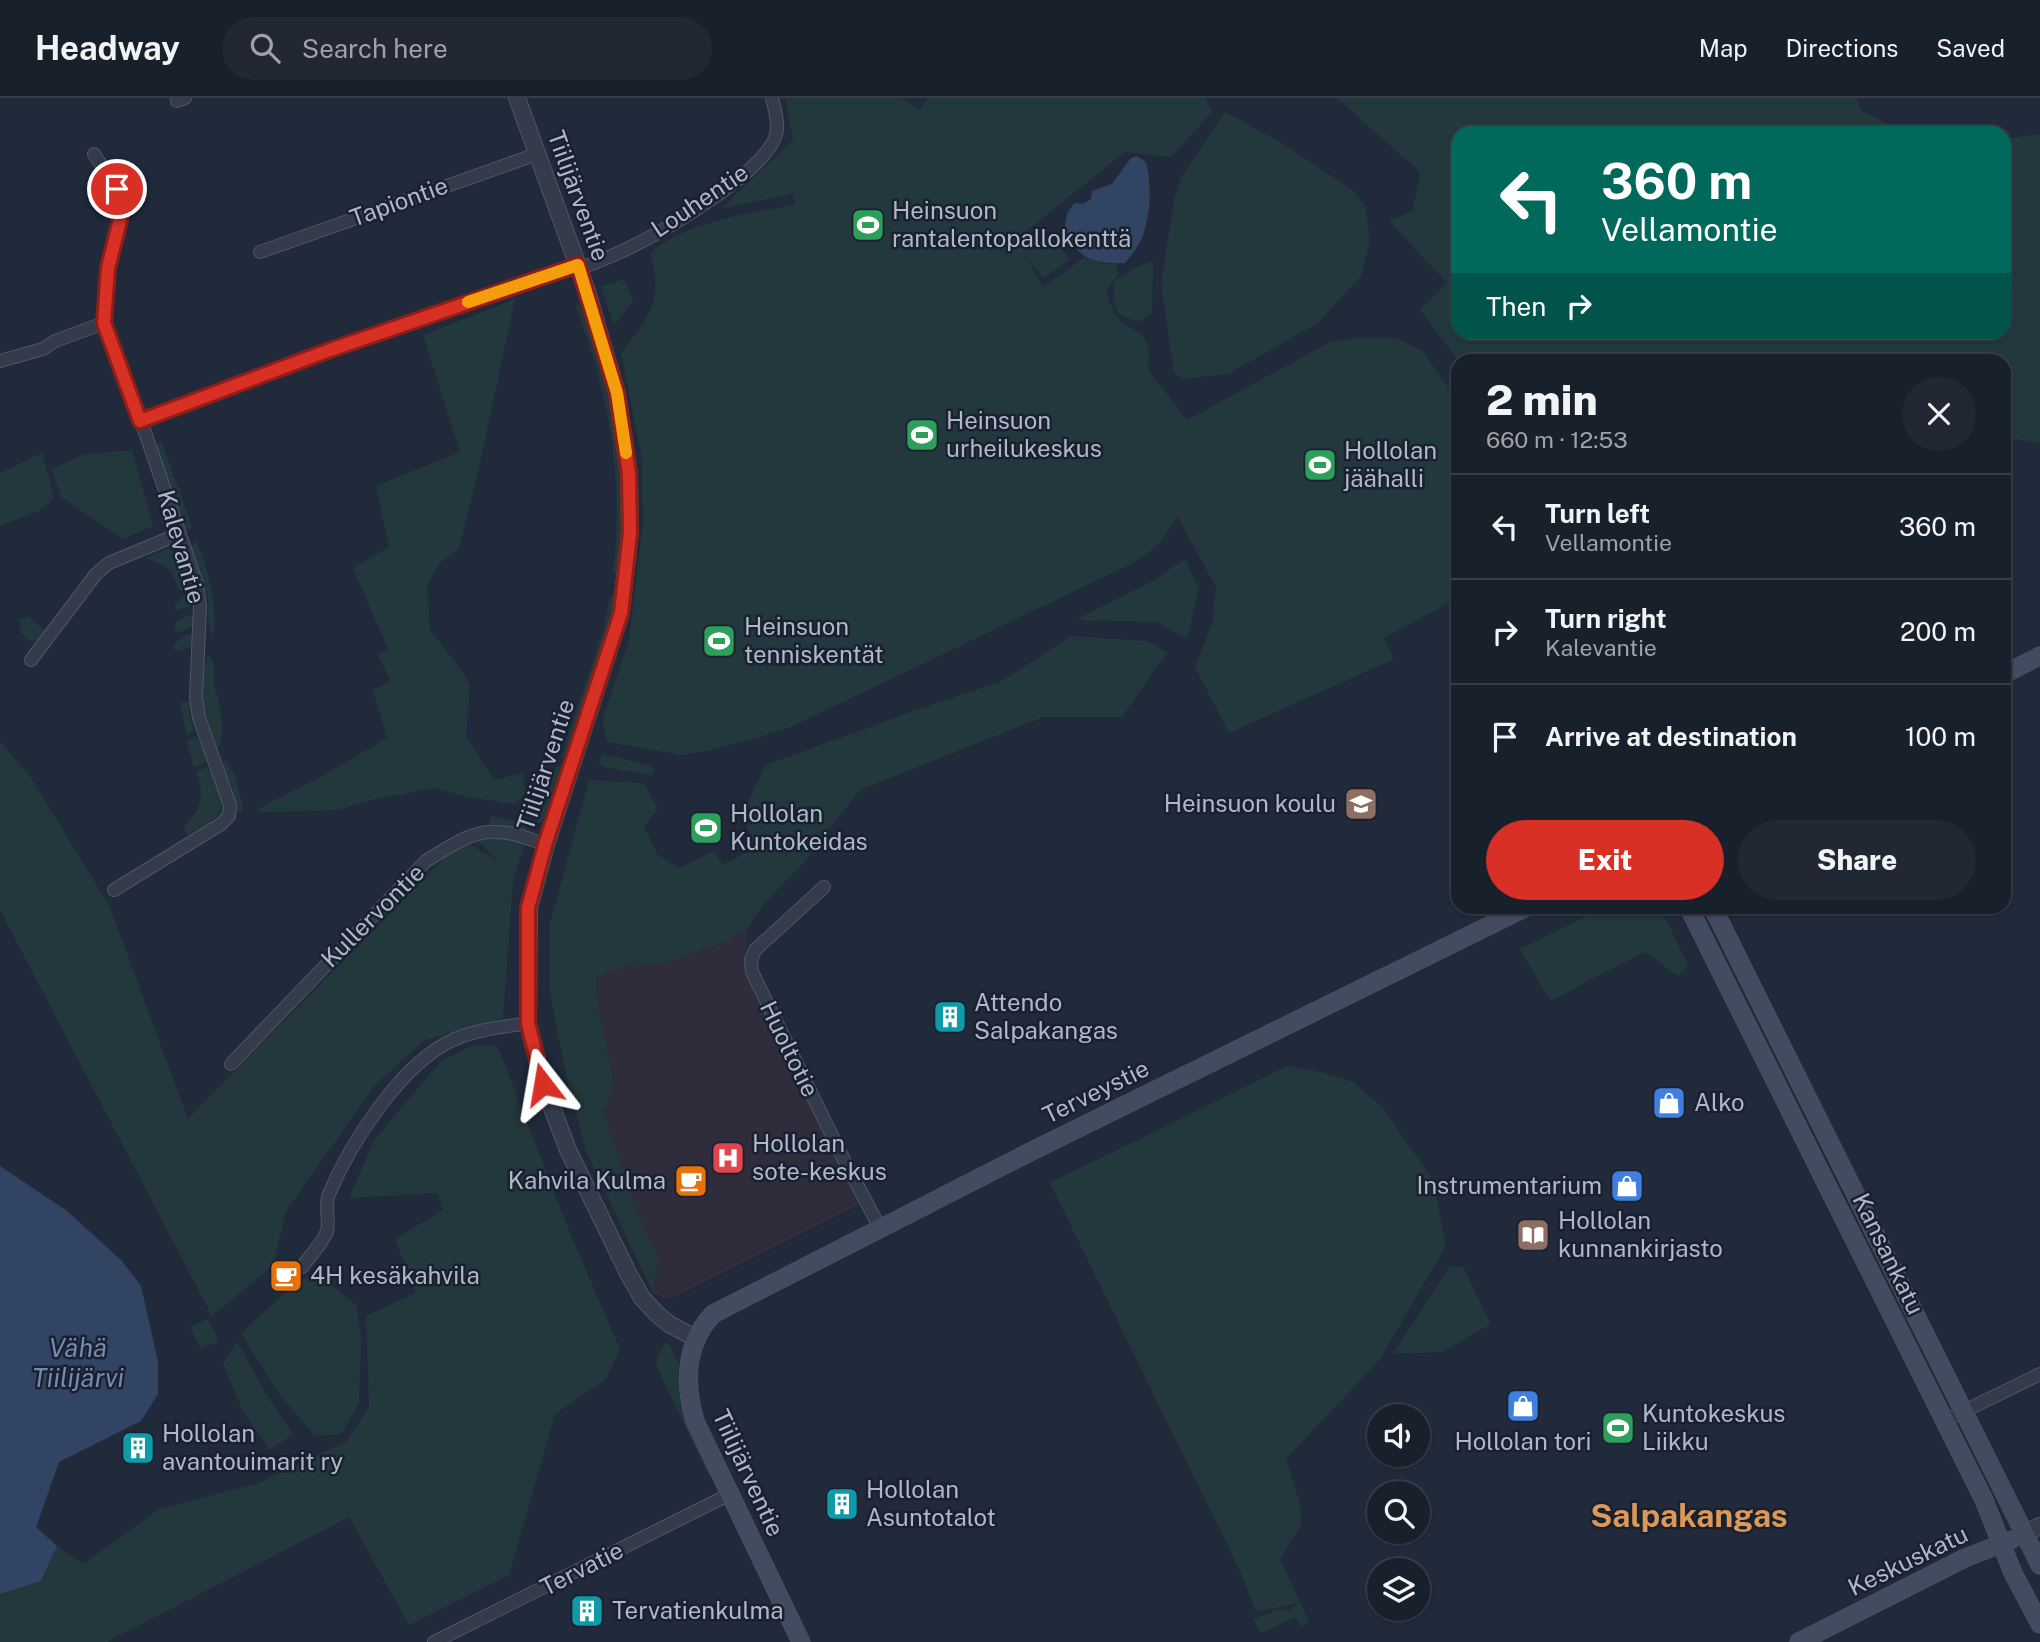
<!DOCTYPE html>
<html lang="en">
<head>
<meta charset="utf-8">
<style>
	:root { --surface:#18202c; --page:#212834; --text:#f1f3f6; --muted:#9fa3a9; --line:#363e48; --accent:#d93025 }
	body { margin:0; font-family:"Public Sans",sans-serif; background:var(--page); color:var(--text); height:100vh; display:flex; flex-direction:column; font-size:26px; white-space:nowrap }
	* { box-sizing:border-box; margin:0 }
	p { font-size:23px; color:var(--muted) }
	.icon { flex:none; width:38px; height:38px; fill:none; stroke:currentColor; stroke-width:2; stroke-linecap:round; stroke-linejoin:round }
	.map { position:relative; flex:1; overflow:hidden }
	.details { position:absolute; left:1451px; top:256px; width:560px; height:560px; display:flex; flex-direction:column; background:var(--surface); border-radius:21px; box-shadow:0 2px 5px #0004,0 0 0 2px var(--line) }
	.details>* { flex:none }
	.hud { position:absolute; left:1451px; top:28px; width:560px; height:214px; border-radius:21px; box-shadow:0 2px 5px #0004,0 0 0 2px var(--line); background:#00695c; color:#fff; overflow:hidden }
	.fabs { position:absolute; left:1367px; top:1306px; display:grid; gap:14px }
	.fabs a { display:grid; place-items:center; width:63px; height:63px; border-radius:50%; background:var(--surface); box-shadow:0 2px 5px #0004,0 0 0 2px var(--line); font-size:35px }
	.pin { position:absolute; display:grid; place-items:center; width:60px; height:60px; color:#fff; margin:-30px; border:4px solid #fff; border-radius:50%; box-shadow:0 2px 7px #0007 }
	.me { position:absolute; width:77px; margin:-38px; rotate:346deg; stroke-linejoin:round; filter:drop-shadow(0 0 5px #0008) }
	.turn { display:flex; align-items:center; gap:24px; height:147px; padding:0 35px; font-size:32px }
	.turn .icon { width:91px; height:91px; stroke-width:2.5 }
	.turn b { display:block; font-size:49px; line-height:60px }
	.then { display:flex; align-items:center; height:66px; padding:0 35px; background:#0003; gap:14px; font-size:26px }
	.round { display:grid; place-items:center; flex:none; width:74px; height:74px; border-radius:37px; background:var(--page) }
	.headline { display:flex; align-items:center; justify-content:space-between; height:119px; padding:0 35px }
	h1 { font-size:42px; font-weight:800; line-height:52px }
	.action { display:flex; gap:14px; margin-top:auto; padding:14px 35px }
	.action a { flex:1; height:80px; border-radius:42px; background:var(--accent); color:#fff; font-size:28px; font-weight:800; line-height:80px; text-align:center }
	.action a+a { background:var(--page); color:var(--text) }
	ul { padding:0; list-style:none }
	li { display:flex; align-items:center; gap:21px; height:105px; padding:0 35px; border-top:2px solid var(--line) }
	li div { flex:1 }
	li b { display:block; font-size:26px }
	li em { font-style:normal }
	header { display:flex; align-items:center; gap:42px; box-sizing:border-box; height:98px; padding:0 35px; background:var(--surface); border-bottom:2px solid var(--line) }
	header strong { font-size:33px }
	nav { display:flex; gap:38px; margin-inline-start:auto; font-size:24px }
	.search { width:490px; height:63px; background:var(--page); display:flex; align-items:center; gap:18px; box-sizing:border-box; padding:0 24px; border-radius:38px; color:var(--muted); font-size:26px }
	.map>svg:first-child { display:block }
	.medical { fill:#2f2c3c }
	.green { fill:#22383c }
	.water { fill:#324464 }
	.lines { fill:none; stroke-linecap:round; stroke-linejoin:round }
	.minor-casing { stroke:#4f5766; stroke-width:14 }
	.tertiary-casing { stroke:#4f5766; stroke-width:18 }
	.secondary-casing { stroke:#4f5766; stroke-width:19 }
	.minor { stroke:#343c4b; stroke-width:12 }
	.tertiary { stroke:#343c4b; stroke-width:16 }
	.secondary { stroke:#424b5f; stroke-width:18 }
	.route-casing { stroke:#8d1f18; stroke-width:18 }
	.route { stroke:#d93025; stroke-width:12 }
	.slow { stroke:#f59e0b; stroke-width:12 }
	.labels { text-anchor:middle; stroke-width:5; stroke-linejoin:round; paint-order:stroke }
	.street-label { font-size:24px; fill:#afb7c8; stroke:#192130 }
	.poi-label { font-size:24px; fill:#afb7c8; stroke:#192130; text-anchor:start }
	.water-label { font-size:26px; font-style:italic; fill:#748bb2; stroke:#192130 }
	.district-label { font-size:32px; font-weight:bold; fill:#db9856; stroke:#192130 }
</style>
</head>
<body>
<header>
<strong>Headway</strong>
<div class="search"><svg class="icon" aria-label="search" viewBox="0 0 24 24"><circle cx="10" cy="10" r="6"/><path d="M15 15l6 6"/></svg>Search here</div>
<nav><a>Map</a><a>Directions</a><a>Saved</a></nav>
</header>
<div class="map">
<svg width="2040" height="1544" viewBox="0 0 2040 1544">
	<rect width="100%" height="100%" fill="#202a3b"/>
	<polygon class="medical" points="747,832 747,874 860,1106 677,1198 666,1201 653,1195 658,1161 637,1115 604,1014 614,986 598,909 597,878 637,864 656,868 722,845"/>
	<g class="green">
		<path d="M785,0H900L920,11L928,0H1206L1212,14L1171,59L1125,54L1017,141L1019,147L1046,136L1060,148L1070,162L1043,180L1025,157L1043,189L1084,160L1105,166L1117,165L1118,177L1106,193C1109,201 1112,213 1117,219C1139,240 1153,231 1148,272L1187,322L1330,244L1355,240H1395L1423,253L1458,304V500L1384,540L1394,561L1229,635L1195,569L1212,526L1216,489L1177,418C1165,441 1155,451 1133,465L793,628L760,639L712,652L683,657L607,644L602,623L629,543L643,423L641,356L621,255C650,217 664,204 650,155C687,124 748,115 795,107L793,95L721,111L793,42Z"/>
		<polygon points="1337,0 1856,0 1862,13 1905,35 1458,35 1458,234 2004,234 2004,41 2040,36 2040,345 2004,339 2004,262 1458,262 1420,212 1447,185 1389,123 1413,113 1420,74"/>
		<polygon points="1225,14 1280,44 1353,92 1366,110 1370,145 1361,178 1318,225 1228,276 1183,281 1174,275 1161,186 1174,102 1181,80"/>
		<polygon points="1153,163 1152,215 1139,224 1118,216 1114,201 1115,182 1141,167"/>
		<polygon points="624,181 633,203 614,227 601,189"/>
		<polygon points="515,201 477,379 459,450 440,465 427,487 430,532 460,570 470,587 466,638 494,682 523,675 525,696 515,706 467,699 434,690 370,702 338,712 261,714 258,711 333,672 387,640 373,592 391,583 378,557 388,551 353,470 389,449 376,388 460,354 423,237"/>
		<path d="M580,205C603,273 623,343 623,416C624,435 620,456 618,475L615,477L613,473C625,383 608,291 575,207Z"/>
		<polygon points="158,343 162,345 192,428 191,431 187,432 181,423 156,353"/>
		<polygon points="132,352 153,428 123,441 61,399 52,371 82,357"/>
		<polygon points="42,355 54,401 39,413 0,428 0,375"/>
		<path d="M194,443H196C210,476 214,497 215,533L212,537C207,527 209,515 208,503C205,485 199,465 191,449Z"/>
		<path d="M167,451L180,457L191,481L189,490L182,493L179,492C171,469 168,468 146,460Z"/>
		<polygon points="1185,461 1199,491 1187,541 1156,524 1075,522 1151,484"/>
		<polygon points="188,497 195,501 196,506 176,513 174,508 182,499"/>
		<polygon points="614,497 616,502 606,541 565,660 561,659 603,532 610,500"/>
		<polygon points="188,517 194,519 193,528 180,534 176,533 174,529 176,524"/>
		<polygon points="28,518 46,534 36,544 27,542 21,534 19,521"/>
		<polygon points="187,536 193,537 195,546 181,553 174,552 174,546"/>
		<polygon points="1071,538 1147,543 1168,555 1155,571 1122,619 1043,619 860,692 805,763 762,808 747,832 722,845 656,868 637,864 597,879 598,909 614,986 604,1014 636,1112 658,1161 653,1195 586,1053 567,982 550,895 550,826 589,682 644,685 658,711 644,728 657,756 679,770 714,753 723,767 757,749 741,717 766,667 916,612 1002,583"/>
		<path d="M209,557C216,565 213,573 214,583C217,605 228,629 219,650L214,649C206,629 197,576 209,557Z"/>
		<polygon points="190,603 189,614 194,633 187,637 180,605"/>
		<polygon points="197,638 208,663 196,669 194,669 186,642"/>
		<polygon points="0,643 31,680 109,807 188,1021 449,755 469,746 498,763 476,741 504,740 522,744 524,747 513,784 503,920 425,942 376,986 286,1113 273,1168 212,1218 0,812"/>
		<polygon points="602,656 652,668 654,672 652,677 603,669 599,665"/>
		<polygon points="224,663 227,663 235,678 243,710 242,714 238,714 235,710 232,687 222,667"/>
		<path d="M211,668C227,713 231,712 188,737L183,730C200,712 206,697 196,674Z"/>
		<polygon points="556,669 563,669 545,725 537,724"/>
		<polygon points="491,718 524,725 528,731 524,733 494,728 489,725"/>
		<polygon points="1607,808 1660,809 1688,867 1678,878 1645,854 1550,903 1520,851"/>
		<polygon points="476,946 498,949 569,1133 620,1251 606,1281 555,1316 509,1477 409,1527 349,1419 107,1544 0,1544 0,1496 41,1483 57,1448 83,1466 159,1411 259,1385 346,1344 369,1309 366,1218 416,1195 395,1141 443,1112 438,1095 349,1100 374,1042 442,962"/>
		<polygon points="1287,968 1321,974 1353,984 1382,1009 1433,1082 1446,1148 1380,1261 1286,1361 1300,1405 1302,1426 1280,1461 1309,1524 1301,1529 1295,1519 1261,1535 1253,1521 1280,1511 1291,1513 1297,1505 1256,1514 1241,1475 1050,1085"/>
		<polygon points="1450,1168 1463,1169 1491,1226 1442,1254 1393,1256"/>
		<polygon points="312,1178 326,1182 357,1208 361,1244 359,1305 341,1336 315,1338 279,1296 241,1235 300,1181"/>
		<polygon points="208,1221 219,1243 201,1251 190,1229"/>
		<polygon points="237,1243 267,1298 293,1336 270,1352 243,1314 223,1265"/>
		<polygon points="665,1245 669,1245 678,1264 679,1290 687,1323 713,1377 709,1378 656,1267 658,1258"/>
	</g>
	<g class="water">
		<path d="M1137,58L1146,64C1152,88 1151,119 1141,142C1138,150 1130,158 1125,165C1093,166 1081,162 1064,134L1067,116L1074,105L1083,106L1091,101L1092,93L1112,86L1131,60Z"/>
		<polygon points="0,1068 67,1113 122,1163 141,1188 158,1263 158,1296 141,1323 59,1364 36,1429 57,1448 41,1483 0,1496"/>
	</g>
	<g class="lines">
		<defs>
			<g id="minor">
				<polyline points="177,3 185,0"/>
				<polyline points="94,56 117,91 122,104 121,118 108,170 104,225 146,337 197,486 200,508 196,599 199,620 230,707 229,718 221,726 114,792"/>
				<polyline points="260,154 537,56"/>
				<path d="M579,171C596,164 613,158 629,150C664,133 765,74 776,37C779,26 775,11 772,0"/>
				<polyline points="0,263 43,251 55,243 104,225"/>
				<polyline points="140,323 330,252 578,167"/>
				<polyline points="31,562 96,476 109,465 179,436"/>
				<polyline points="824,789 755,852 751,862 752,874 842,1058 880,1130"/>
				<path d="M231,966L426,763C475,732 488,724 546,747"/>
				<path d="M302,1169C309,1159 323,1145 327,1133C330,1122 324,1108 329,1096C351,1044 402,964 455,941C478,931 504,929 528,925"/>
				<polyline points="1944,1323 2040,1276"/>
				<polyline points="434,1544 730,1396"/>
			</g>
			<g id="tertiary">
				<polyline points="517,0 586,190 617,295 629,376 630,434 621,515 546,747 529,810 528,925 543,986 568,1052 629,1177 642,1200 657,1216 669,1226 695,1240"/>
				<polyline points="2023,1436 2040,1428"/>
			</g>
			<g id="secondary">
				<polyline points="2004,576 2040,558"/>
				<polyline points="1688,808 1984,1402 2013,1475 2040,1526"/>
				<polyline points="1712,808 2040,1467"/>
				<path d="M801,1544L695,1323C684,1285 685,1246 713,1216L1028,1055L1529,808"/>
				<polyline points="1799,1544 1965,1460 2011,1442"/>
			</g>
		</defs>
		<use href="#minor" class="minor-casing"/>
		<use href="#tertiary" class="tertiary-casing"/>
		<use href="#secondary" class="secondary-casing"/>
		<use href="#minor" class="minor"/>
		<use href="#tertiary" class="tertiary"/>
		<use href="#secondary" class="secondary"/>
	</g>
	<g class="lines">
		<defs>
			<polyline id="route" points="117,91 122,104 121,118 108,170 104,225 140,323 330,252 578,167 617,295 629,376 630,435 621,515 545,747 528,810 528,925 543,986"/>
		</defs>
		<use href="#route" class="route-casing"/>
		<use href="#route" class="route"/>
		<polyline class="slow" points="468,204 578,167 617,295 626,355"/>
	</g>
	<defs>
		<symbol id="stadium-square" viewBox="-11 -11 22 22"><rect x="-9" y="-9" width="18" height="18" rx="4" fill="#2e9e5b" stroke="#192130"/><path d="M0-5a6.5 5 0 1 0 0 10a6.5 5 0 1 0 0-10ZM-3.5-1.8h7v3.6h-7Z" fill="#fff"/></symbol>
		<symbol id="school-square" viewBox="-11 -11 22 22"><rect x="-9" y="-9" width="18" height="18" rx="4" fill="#8d6e63" stroke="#192130"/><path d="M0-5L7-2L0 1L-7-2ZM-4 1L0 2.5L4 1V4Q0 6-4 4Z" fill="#fff"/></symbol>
		<symbol id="building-square" viewBox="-11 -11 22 22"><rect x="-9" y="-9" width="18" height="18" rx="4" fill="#0f9aa8" stroke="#192130"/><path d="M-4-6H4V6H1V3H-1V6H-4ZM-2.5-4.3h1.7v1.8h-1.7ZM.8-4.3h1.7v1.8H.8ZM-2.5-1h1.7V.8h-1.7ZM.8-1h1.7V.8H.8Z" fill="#fff"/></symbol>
		<symbol id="shop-square" viewBox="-11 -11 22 22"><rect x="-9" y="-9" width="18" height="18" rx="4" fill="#3f7fe0" stroke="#192130"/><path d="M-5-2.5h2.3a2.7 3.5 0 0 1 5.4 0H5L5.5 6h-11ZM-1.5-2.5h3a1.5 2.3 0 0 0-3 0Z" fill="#fff"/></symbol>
		<symbol id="hospital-square" viewBox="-11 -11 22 22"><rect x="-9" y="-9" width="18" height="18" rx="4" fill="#e0444e" stroke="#192130"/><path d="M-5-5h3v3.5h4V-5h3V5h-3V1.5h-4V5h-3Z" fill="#fff"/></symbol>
		<symbol id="cafe-square" viewBox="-11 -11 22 22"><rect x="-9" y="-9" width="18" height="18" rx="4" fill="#e8710a" stroke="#192130"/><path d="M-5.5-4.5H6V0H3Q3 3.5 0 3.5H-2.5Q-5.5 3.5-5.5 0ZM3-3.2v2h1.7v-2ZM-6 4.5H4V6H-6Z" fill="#fff"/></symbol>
		<symbol id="library-square" viewBox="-11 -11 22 22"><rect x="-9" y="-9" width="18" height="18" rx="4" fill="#8d6e63" stroke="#192130"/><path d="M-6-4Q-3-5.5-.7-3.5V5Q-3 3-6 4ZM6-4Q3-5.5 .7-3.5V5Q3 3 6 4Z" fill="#fff"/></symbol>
	</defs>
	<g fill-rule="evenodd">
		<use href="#stadium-square" x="849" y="108" width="38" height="38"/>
		<use href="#stadium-square" x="903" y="318" width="38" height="38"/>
		<use href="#stadium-square" x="1301" y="348" width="38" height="38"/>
		<use href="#stadium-square" x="700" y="524" width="38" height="38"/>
		<use href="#school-square" x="1342" y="687" width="38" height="38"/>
		<use href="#stadium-square" x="687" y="711" width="38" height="38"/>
		<use href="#building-square" x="931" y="900" width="38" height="38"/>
		<use href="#shop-square" x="1650" y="986" width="38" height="38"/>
		<use href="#hospital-square" x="709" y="1041" width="38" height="38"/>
		<use href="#cafe-square" x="672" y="1064" width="38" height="38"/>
		<use href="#shop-square" x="1608" y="1069" width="38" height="38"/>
		<use href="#library-square" x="1514" y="1118" width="38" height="38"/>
		<use href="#cafe-square" x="267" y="1159" width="38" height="38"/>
		<use href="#shop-square" x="1504" y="1289" width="38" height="38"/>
		<use href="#stadium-square" x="1599" y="1311" width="38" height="38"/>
		<use href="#building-square" x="119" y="1331" width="38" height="38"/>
		<use href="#building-square" x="823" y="1387" width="38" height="38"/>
		<use href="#building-square" x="568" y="1494" width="38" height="38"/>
	</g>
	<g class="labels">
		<g class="street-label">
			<text transform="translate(578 98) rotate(70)" y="8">Tiilijärventie</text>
			<text transform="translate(700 103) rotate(-34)" y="8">Louhentie</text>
			<text transform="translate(399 104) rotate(-20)" y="8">Tapiontie</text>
			<text transform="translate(181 449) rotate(74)" y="8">Kalevantie</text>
			<text transform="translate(546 667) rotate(-72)" y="8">Tiilijärventie</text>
			<text transform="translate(373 818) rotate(-45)" y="8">Kullervontie</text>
			<text transform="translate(789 951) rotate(64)" y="8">Huoltotie</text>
			<text transform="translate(1096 994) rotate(-26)" y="8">Terveystie</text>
			<text transform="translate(1888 1156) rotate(64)" y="8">Kansankatu</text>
			<text transform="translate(748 1375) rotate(65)" y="8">Tiilijärventie</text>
			<text transform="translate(1908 1463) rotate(-26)" y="8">Keskuskatu</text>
			<text transform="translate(582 1471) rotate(-27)" y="8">Tervatie</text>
		</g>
		<g class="poi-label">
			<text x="892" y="121">Heinsuon<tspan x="892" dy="28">rantalentopallokenttä</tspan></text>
			<text x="946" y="331">Heinsuon<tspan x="946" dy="28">urheilukeskus</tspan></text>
			<text x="1344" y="361">Hollolan<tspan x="1344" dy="28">jäähalli</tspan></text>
			<text x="744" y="537">Heinsuon<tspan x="744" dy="28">tenniskentät</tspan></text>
			<text x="1336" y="714" text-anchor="end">Heinsuon koulu</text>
			<text x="730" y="724">Hollolan<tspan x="730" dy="28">Kuntokeidas</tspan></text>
			<text x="974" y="913">Attendo<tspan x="974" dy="28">Salpakangas</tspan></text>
			<text x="1694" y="1013">Alko</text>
			<text x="752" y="1054">Hollolan<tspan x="752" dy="28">sote-keskus</tspan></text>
			<text x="666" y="1091" text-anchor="end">Kahvila Kulma</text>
			<text x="1602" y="1096" text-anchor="end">Instrumentarium</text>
			<text x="1558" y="1131">Hollolan<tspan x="1558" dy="28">kunnankirjasto</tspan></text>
			<text x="310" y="1186">4H kesäkahvila</text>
			<text x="1642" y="1324">Kuntokeskus<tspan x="1642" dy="28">Liikku</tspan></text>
			<text x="162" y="1344">Hollolan<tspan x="162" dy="28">avantouimarit ry</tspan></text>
			<text x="1523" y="1352" text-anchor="middle">Hollolan tori</text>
			<text x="866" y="1400">Hollolan<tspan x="866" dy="28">Asuntotalot</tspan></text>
			<text x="612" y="1521">Tervatienkulma</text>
		</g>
		<g class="water-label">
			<text x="78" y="1259">Vähä<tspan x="78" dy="30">Tiilijärvi</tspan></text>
		</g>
		<g class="district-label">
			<text x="1689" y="1429">Salpakangas</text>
		</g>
	</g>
</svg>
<div class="fabs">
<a><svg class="icon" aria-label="sound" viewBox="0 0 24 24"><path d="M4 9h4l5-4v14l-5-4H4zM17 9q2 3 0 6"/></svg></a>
<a><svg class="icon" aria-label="search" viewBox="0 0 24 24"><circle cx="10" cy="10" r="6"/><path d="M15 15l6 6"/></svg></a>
<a><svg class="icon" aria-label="layers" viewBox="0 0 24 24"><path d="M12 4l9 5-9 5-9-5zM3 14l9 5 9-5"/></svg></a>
</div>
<div class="pin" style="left:117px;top:91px;background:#d93025"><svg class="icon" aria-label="arrive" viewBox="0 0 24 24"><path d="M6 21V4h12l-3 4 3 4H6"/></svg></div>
<svg class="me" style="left:543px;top:986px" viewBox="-20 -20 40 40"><path d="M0-17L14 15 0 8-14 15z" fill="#d93025" stroke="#fff" stroke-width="4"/></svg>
<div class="hud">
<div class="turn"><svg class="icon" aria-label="left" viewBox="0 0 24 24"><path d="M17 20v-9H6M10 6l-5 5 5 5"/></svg><div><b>360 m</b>Vellamontie</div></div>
<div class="then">Then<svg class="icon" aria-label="right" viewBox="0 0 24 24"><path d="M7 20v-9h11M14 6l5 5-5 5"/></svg></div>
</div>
<section class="details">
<div class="headline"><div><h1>2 min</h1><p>660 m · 12:53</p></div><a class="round"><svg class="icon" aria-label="close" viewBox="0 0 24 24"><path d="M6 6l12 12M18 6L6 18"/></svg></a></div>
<ul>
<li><svg class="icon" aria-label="left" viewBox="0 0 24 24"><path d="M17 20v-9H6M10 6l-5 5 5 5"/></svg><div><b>Turn left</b><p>Vellamontie</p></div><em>360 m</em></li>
<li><svg class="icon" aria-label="right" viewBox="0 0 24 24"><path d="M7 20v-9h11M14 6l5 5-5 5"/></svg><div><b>Turn right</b><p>Kalevantie</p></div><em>200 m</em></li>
<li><svg class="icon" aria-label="arrive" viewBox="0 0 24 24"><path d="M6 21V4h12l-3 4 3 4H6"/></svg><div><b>Arrive at destination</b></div><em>100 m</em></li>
</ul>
<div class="action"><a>Exit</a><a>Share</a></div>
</section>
</div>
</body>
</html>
